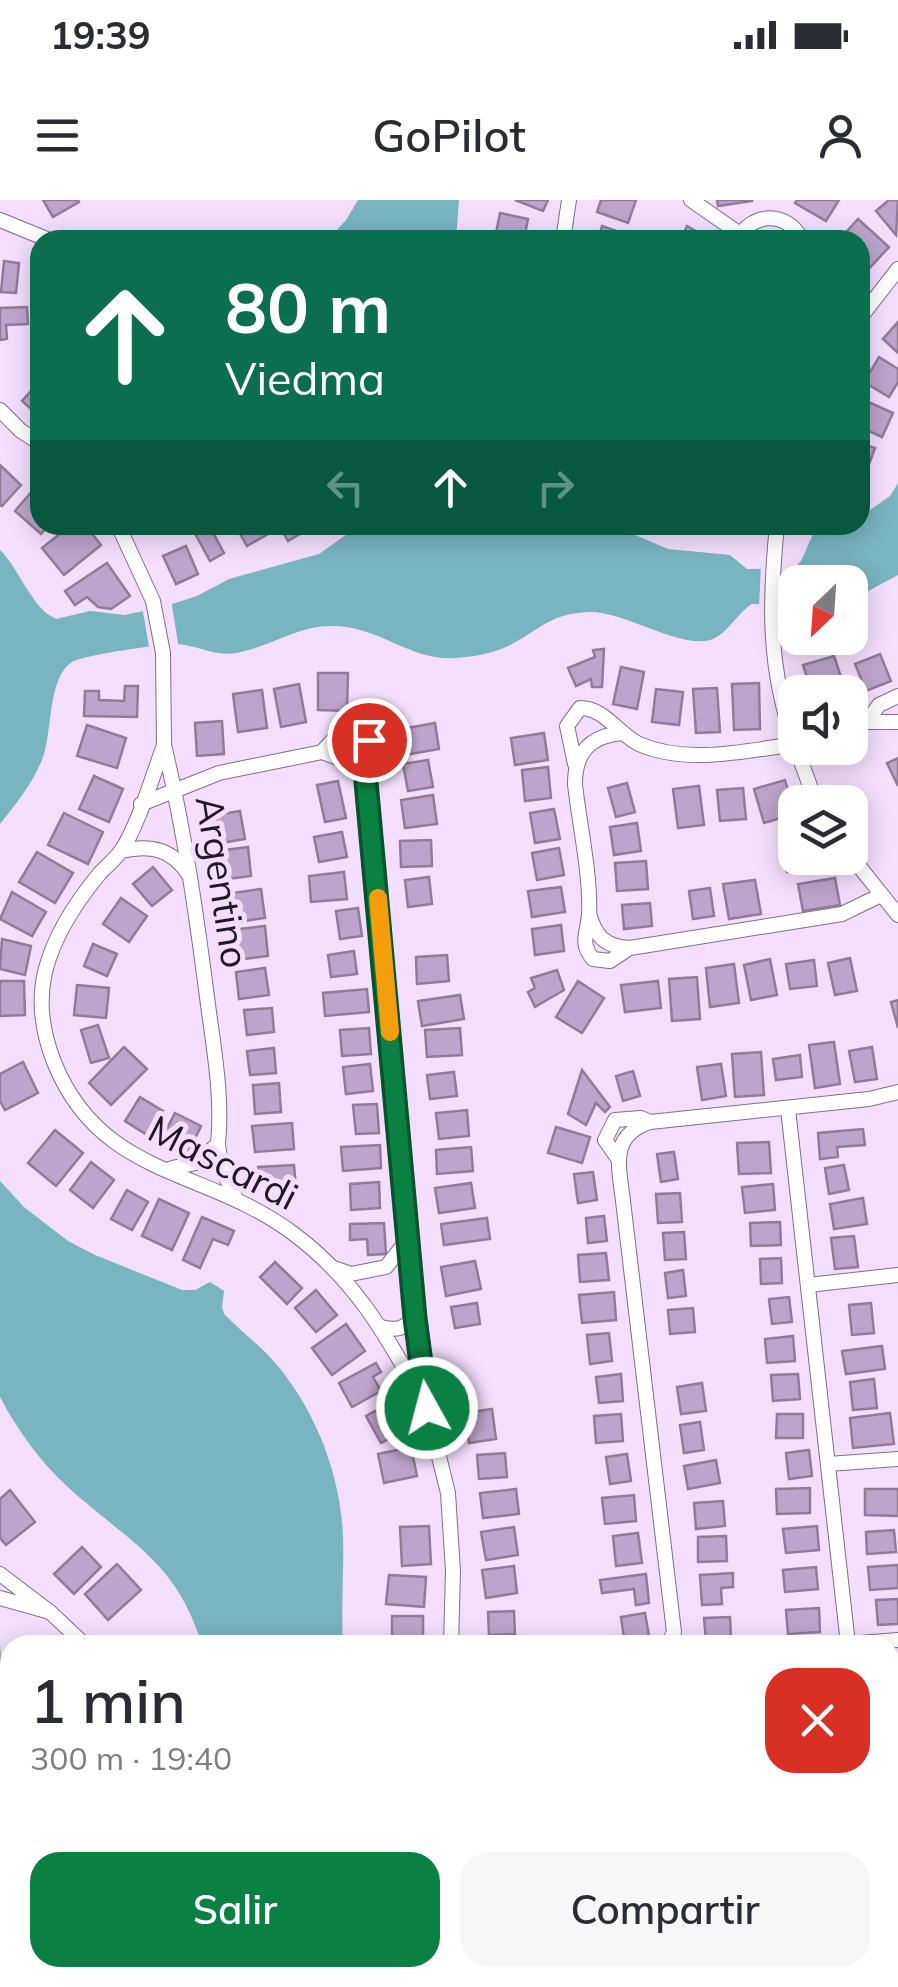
<!DOCTYPE html>
<html lang="es">
<head>
<meta charset="utf-8">
<style>
	:root { --surface:#fff; --page:#f7f7f7; --text:#2b2b33; --muted:#7c7c81; --accent:#0b8043 }
	body { margin:0; font-family:Mulish,sans-serif; background:var(--page); color:var(--text); height:100vh; display:flex; flex-direction:column; font-size:38px; white-space:nowrap }
	* { box-sizing:border-box; margin:0 }
	p { font-size:32px; color:var(--muted) }
	.icon { flex:none; width:55px; height:55px; fill:none; stroke:currentColor; stroke-width:2; stroke-linecap:round; stroke-linejoin:round }
	.map { position:relative; flex:1; overflow:hidden }
	.sheet { position:absolute; left:0px; top:1435px; width:900px; height:352px; display:flex; flex-direction:column; background:var(--surface); border-radius:30px 30px 0 0; box-shadow:0 5px 25px #0003 }
	.sheet>* { flex:none }
	.hud { position:absolute; left:30px; top:30px; width:840px; height:305px; border-radius:30px; box-shadow:0 5px 25px #0003; background:#0b6e4f; color:#fff; overflow:hidden }
	.needle { width:65px; rotate:205deg }
	.tools { position:absolute; left:778px; top:365px; display:grid; gap:20px }
	.tools a { display:grid; place-items:center; width:90px; height:90px; border-radius:20px; background:var(--surface); box-shadow:0 5px 25px #0003; font-size:50px }
	.pin { position:absolute; display:grid; place-items:center; width:85px; height:85px; color:#fff; margin:-42px; border:5px solid #fff; border-radius:50%; box-shadow:0 2px 10px #0007 }
	.me { position:absolute; width:110px; margin:-55px; rotate:353deg; stroke-linejoin:round; filter:drop-shadow(0 0 8px #0008) }
	.turn { display:flex; align-items:center; gap:35px; height:210px; padding:0 30px; font-size:45px }
	.turn .icon { width:130px; height:130px; stroke-width:2.5 }
	.turn b { display:block; font-size:70px; line-height:85px }
	.lanes { display:flex; align-items:center; height:95px; padding:0 30px; background:#0003; justify-content:center; gap:50px; direction:ltr }
	.lanes .off { opacity:.35 }
	.round { display:grid; place-items:center; flex:none; width:105px; height:105px; border-radius:30px; background:var(--page) }
	.headline { display:flex; align-items:center; justify-content:space-between; height:170px; padding:0 30px }
	h1 { font-size:60px; font-weight:600; line-height:75px }
	.button { display:flex; gap:20px; margin-top:auto; padding:20px 30px }
	.button a { flex:1; height:115px; border-radius:30px; background:var(--accent); color:#fff; font-size:40px; font-weight:600; line-height:115px; text-align:center }
	.button a+a { background:var(--page); color:var(--text) }
	.status { display:flex; justify-content:space-between; align-items:center; height:70px; padding:0 50px; background:var(--surface); direction:ltr }
	.status svg { height:28px; fill:currentColor }
	header { display:flex; justify-content:space-between; align-items:center; height:130px; padding:0 30px; background:var(--surface); font-size:45px; font-weight:600 }
	.map>svg:first-child { display:block }
	.green { fill:#a1c2a0 }
	.water { fill:#79b4c1 }
	.pier { fill:#f3defe }
	.building { fill:#bea4cc; stroke:#907c9a; stroke-width:2.5 }
	.lines { fill:none; stroke-linecap:round; stroke-linejoin:round }
	.street-casing { stroke:#816e8a; stroke-width:16 }
	.street { stroke:#fff; stroke-width:14 }
	.route-casing { stroke:#07532c; stroke-width:25 }
	.route { stroke:#0b8043; stroke-width:18 }
	.slow { stroke:#f59e0b; stroke-width:18 }
	.labels { text-anchor:middle; stroke-width:10; stroke-linejoin:round; paint-order:stroke }
	.street-label { font-size:38px; fill:#1f1723; stroke:#f3defe }
</style>
</head>
<body>
<div class="status"><b>19:39</b><svg viewBox="0 0 49 12"><path d="M0 12V9h3v3zM5 12V6h3v6zM10 12V3h3v9zM15 12V0h3v12zM26 1h20v11H26zM47 4h2v5h-2z"/></svg></div>
<header><svg class="icon" aria-label="menu" viewBox="0 0 24 24"><path d="M4 6h16M4 12h16M4 18h16"/></svg>GoPilot<svg class="icon" aria-label="person" viewBox="0 0 24 24"><circle cx="12" cy="8" r="4"/><path d="M4 21q1-7 8-7t8 7"/></svg></header>
<div class="map">
<svg width="898" height="1787" viewBox="0 0 898 1787">
	<rect width="100%" height="100%" fill="#f3defe"/>
	<polygon class="green" points="0,1444 10,1529 10,1778 39,1778 40,1787 0,1787"/>
	<g class="water">
		<polygon points="358,0 459,0 456,40 328,40 346,20"/>
		<path d="M898,283V375L850,401V382H795V406L752,404C737,413 729,432 713,439C682,451 626,411 589,412C549,413 538,432 506,447C490,454 472,457 455,458C414,461 385,432 346,427C302,421 277,445 237,453C216,457 197,445 177,444C162,444 83,455 72,462C47,478 53,532 42,560C32,584 16,604 0,624V350C20,369 31,408 56,419L90,411L124,415L163,407L197,396L229,379L319,354L360,325H612L668,349L730,355L747,369L794,368L801,361L813,334L834,325H860V317L890,296Z"/>
		<path d="M0,981L24,1007L68,1041L95,1055L182,1090H195L210,1082L224,1091L222,1107L224,1114C239,1129 255,1142 269,1156C313,1203 341,1273 343,1337C344,1373 341,1409 343,1445H202C177,1362 129,1342 70,1289C41,1263 18,1231 0,1197Z"/>
		<polygon points="252,1778 388,1778 382,1787 257,1787"/>
	</g>
	<g class="pier">
		<polygon points="790,363 788,411 759,409 761,365"/>
		<polygon points="171,399 179,449 150,453 142,406"/>
	</g>
	<g class="building">
		<polygon points="43,0 78,0 79,2 53,17"/>
		<polygon points="515,0 548,0 543,11"/>
		<polygon points="601,0 636,0 628,23 597,12"/>
		<polygon points="717,0 752,0 752,1 718,6"/>
		<polygon points="797,0 839,0 826,21 795,3"/>
		<polygon points="889,0 898,0 896,35 876,11"/>
		<polygon points="500,13 528,19 524,40 495,38"/>
		<polygon points="858,19 889,47 865,73 860,68 860,40 839,40"/>
		<polygon points="602,26 634,37 633,40 598,40"/>
		<polygon points="687,26 711,40 681,40"/>
		<polygon points="4,61 19,63 16,93 1,92"/>
		<polygon points="27,107 28,124 6,125 7,139 0,140 0,108"/>
		<polygon points="898,122 898,153 883,139"/>
		<polygon points="879,157 898,169 898,182 889,197 864,182"/>
		<polygon points="38,183 40,185 40,217 22,201"/>
		<polygon points="866,201 893,213 882,237 860,227 860,213"/>
		<polygon points="860,243 875,248 865,275 860,273"/>
		<polygon points="0,265 21,285 2,306 0,305"/>
		<polygon points="40,282 40,325 49,325 41,334 15,311"/>
		<polygon points="71,325 85,325 101,345 64,375 42,348"/>
		<polygon points="197,325 209,325 224,353 210,361 192,328"/>
		<polygon points="235,325 263,325 268,334 247,346"/>
		<polygon points="279,325 310,325 311,327 288,341"/>
		<polygon points="186,346 198,374 176,384 163,356"/>
		<polygon points="107,363 130,396 111,409 98,407 87,397 75,405 65,391"/>
		<polygon points="604,449 602,487 592,487 591,479 576,486 568,468 595,457 593,450"/>
		<polygon points="880,454 891,481 866,491 855,464"/>
		<polygon points="834,456 846,492 812,492 803,465"/>
		<polygon points="621,467 644,472 637,509 613,504"/>
		<polygon points="318,473 348,473 347,511 318,510"/>
		<polygon points="759,483 760,529 734,530 732,484"/>
		<polygon points="299,484 306,522 281,527 274,489"/>
		<polygon points="125,486 138,486 137,517 84,516 85,491 99,491 99,500 124,501"/>
		<polygon points="717,488 720,532 696,533 693,489"/>
		<polygon points="656,489 683,492 679,525 652,522"/>
		<polygon points="262,490 267,528 238,532 233,494"/>
		<polygon points="222,521 224,554 197,556 195,523"/>
		<polygon points="435,523 439,549 405,555 401,529"/>
		<polygon points="87,525 126,538 117,568 77,556"/>
		<polygon points="544,533 548,560 515,565 511,538"/>
		<polygon points="898,558 898,586 887,563"/>
		<polygon points="428,560 433,587 408,591 403,564"/>
		<polygon points="548,567 551,598 525,601 522,570"/>
		<polygon points="94,576 123,589 109,622 79,609"/>
		<polygon points="785,580 795,614 764,623 754,589"/>
		<polygon points="338,581 346,618 325,622 317,585"/>
		<polygon points="627,583 635,612 616,617 608,588"/>
		<polygon points="699,586 704,625 678,628 673,589"/>
		<polygon points="743,588 746,619 720,621 717,590"/>
		<polygon points="433,595 437,624 405,628 401,600"/>
		<polygon points="554,609 560,639 535,643 530,613"/>
		<polygon points="240,611 245,639 221,643 216,615"/>
		<polygon points="64,613 103,632 88,664 48,645"/>
		<polygon points="637,623 641,651 614,655 610,627"/>
		<polygon points="342,632 347,657 319,662 314,637"/>
		<polygon points="431,640 432,666 401,667 400,641"/>
		<polygon points="795,646 795,658 812,658 814,663 787,672 780,650"/>
		<polygon points="248,647 251,676 220,680 217,651"/>
		<polygon points="559,648 564,675 537,680 532,653"/>
		<polygon points="37,652 73,673 55,703 19,682"/>
		<polygon points="646,661 648,689 617,691 615,663"/>
		<polygon points="153,667 172,690 152,706 133,684"/>
		<polygon points="344,672 347,699 311,702 309,676"/>
		<polygon points="429,677 432,704 408,707 405,680"/>
		<polygon points="835,678 840,705 803,711 798,684"/>
		<polygon points="755,680 761,714 729,719 723,684"/>
		<polygon points="561,687 565,712 532,717 528,691"/>
		<polygon points="710,688 714,716 693,719 689,691"/>
		<polygon points="261,689 265,718 237,722 232,693"/>
		<polygon points="12,692 46,712 32,736 0,719"/>
		<polygon points="121,698 147,716 129,742 103,724"/>
		<polygon points="650,703 652,726 624,729 622,705"/>
		<polygon points="358,708 362,736 340,739 336,711"/>
		<polygon points="561,725 564,751 535,755 532,729"/>
		<polygon points="265,726 268,756 234,760 230,730"/>
		<polygon points="2,739 31,746 25,775 0,769"/>
		<polygon points="93,744 117,754 107,776 84,766"/>
		<polygon points="354,751 357,774 331,777 328,755"/>
		<polygon points="447,755 449,781 417,784 416,757"/>
		<polygon points="850,758 857,791 835,795 828,763"/>
		<polygon points="770,759 777,795 751,800 744,765"/>
		<polygon points="814,760 817,786 790,789 786,764"/>
		<polygon points="734,764 739,803 710,807 706,768"/>
		<polygon points="265,768 269,795 239,799 236,772"/>
		<polygon points="557,770 564,790 535,807 528,792 535,788 531,778"/>
		<polygon points="697,777 700,819 672,821 669,779"/>
		<polygon points="0,781 24,781 25,815 0,816"/>
		<polygon points="578,781 604,798 582,833 556,817"/>
		<polygon points="658,781 661,808 625,812 621,785"/>
		<polygon points="77,785 109,788 106,818 74,815"/>
		<polygon points="367,789 369,812 325,816 323,793"/>
		<polygon points="460,795 464,819 422,826 418,801"/>
		<polygon points="898,800 898,828 891,802"/>
		<polygon points="272,808 274,832 247,835 244,810"/>
		<polygon points="98,825 109,858 91,863 81,830"/>
		<polygon points="369,828 371,854 342,856 340,830"/>
		<polygon points="460,828 462,855 427,857 425,830"/>
		<polygon points="834,842 840,884 815,888 809,845"/>
		<polygon points="124,847 147,869 111,905 89,883"/>
		<polygon points="872,847 877,879 855,882 849,851"/>
		<polygon points="274,848 276,873 250,875 247,851"/>
		<polygon points="761,852 764,895 735,897 732,854"/>
		<polygon points="800,855 802,877 776,880 773,859"/>
		<polygon points="23,862 38,893 5,910 0,901 0,874"/>
		<polygon points="370,864 373,891 346,894 343,867"/>
		<polygon points="721,864 726,896 702,900 697,867"/>
		<polygon points="582,870 610,907 605,912 596,903 586,925 568,914"/>
		<polygon points="633,871 640,896 623,901 616,876"/>
		<polygon points="454,872 457,896 430,899 427,875"/>
		<polygon points="279,883 281,912 255,914 253,885"/>
		<polygon points="140,897 163,911 147,935 125,921"/>
		<polygon points="377,904 379,933 356,934 353,905"/>
		<polygon points="467,910 469,936 439,939 436,913"/>
		<polygon points="175,913 201,926 188,953 161,940"/>
		<polygon points="292,923 294,949 255,952 252,926"/>
		<polygon points="556,927 590,937 582,963 548,953"/>
		<polygon points="863,929 865,945 837,947 838,957 820,959 818,933"/>
		<polygon points="55,930 83,953 56,986 28,963"/>
		<polygon points="769,942 771,973 739,974 737,943"/>
		<polygon points="380,945 381,968 343,971 341,947"/>
		<polygon points="471,947 473,971 437,974 436,950"/>
		<polygon points="674,952 678,979 661,982 657,954"/>
		<polygon points="91,962 114,980 93,1008 70,990"/>
		<polygon points="294,965 296,987 259,989 258,967"/>
		<polygon points="844,965 849,990 829,994 825,968"/>
		<polygon points="593,972 597,1000 578,1003 574,974"/>
		<polygon points="379,982 380,1008 351,1010 350,984"/>
		<polygon points="471,983 475,1008 439,1013 435,988"/>
		<polygon points="773,984 775,1010 745,1013 742,987"/>
		<polygon points="127,990 148,1002 132,1030 111,1019"/>
		<polygon points="680,993 682,1022 658,1023 656,994"/>
		<polygon points="863,998 867,1024 834,1029 830,1004"/>
		<polygon points="159,999 189,1013 172,1050 142,1036"/>
		<polygon points="604,1016 607,1041 588,1043 586,1018"/>
		<polygon points="202,1017 234,1031 228,1045 213,1039 200,1068 183,1060"/>
		<polygon points="487,1018 490,1039 444,1045 441,1024"/>
		<polygon points="780,1022 781,1045 751,1046 750,1023"/>
		<polygon points="384,1023 386,1054 368,1055 367,1039 350,1040 350,1024"/>
		<polygon points="684,1032 686,1059 665,1060 663,1033"/>
		<polygon points="854,1036 858,1067 835,1069 831,1038"/>
		<polygon points="606,1053 609,1080 580,1082 578,1055"/>
		<polygon points="781,1058 782,1083 761,1084 760,1059"/>
		<polygon points="475,1061 481,1089 446,1096 441,1067"/>
		<polygon points="275,1062 302,1088 287,1104 260,1077"/>
		<polygon points="683,1070 686,1096 668,1098 665,1073"/>
		<polygon points="316,1090 337,1115 316,1132 295,1108"/>
		<polygon points="614,1092 616,1120 582,1123 579,1095"/>
		<polygon points="789,1097 792,1122 772,1124 769,1099"/>
		<polygon points="477,1103 480,1124 455,1128 451,1107"/>
		<polygon points="871,1103 874,1133 852,1135 849,1105"/>
		<polygon points="693,1108 695,1132 670,1134 668,1110"/>
		<polygon points="346,1124 365,1151 332,1175 312,1148"/>
		<polygon points="609,1133 612,1161 590,1164 587,1135"/>
		<polygon points="793,1136 795,1161 767,1163 765,1139"/>
		<polygon points="882,1146 885,1169 846,1174 842,1151"/>
		<polygon points="376,1163 381,1172 373,1177 381,1191 352,1207 339,1183"/>
		<polygon points="621,1174 623,1201 599,1203 596,1177"/>
		<polygon points="798,1174 800,1199 773,1201 771,1175"/>
		<polygon points="874,1179 877,1208 853,1210 850,1182"/>
		<polygon points="702,1183 706,1211 681,1214 677,1187"/>
		<polygon points="393,1201 408,1228 381,1243 366,1216"/>
		<polygon points="492,1209 496,1239 469,1243 465,1213"/>
		<polygon points="890,1213 894,1244 853,1248 850,1218"/>
		<polygon points="621,1214 623,1241 596,1243 594,1216"/>
		<polygon points="777,1214 803,1214 803,1238 776,1238"/>
		<polygon points="700,1222 704,1250 684,1253 680,1225"/>
		<polygon points="411,1247 417,1276 384,1283 378,1254"/>
		<polygon points="809,1250 812,1276 789,1279 786,1253"/>
		<polygon points="505,1253 507,1277 479,1279 477,1255"/>
		<polygon points="627,1254 631,1281 610,1284 606,1257"/>
		<polygon points="716,1260 720,1283 688,1289 684,1266"/>
		<polygon points="810,1288 810,1313 777,1314 776,1289"/>
		<polygon points="516,1289 519,1314 483,1318 480,1293"/>
		<polygon points="865,1289 898,1289 898,1316 865,1315"/>
		<polygon points="10,1290 35,1322 6,1345 0,1338 0,1299"/>
		<polygon points="634,1295 636,1321 605,1324 602,1298"/>
		<polygon points="723,1301 725,1326 696,1329 694,1303"/>
		<polygon points="429,1326 431,1364 402,1366 400,1327"/>
		<polygon points="817,1326 819,1350 786,1353 783,1329"/>
		<polygon points="514,1327 518,1355 486,1360 481,1332"/>
		<polygon points="894,1330 896,1352 867,1354 866,1332"/>
		<polygon points="638,1333 642,1363 616,1366 613,1336"/>
		<polygon points="726,1336 727,1361 698,1362 698,1337"/>
		<polygon points="82,1347 101,1367 74,1394 54,1374"/>
		<polygon points="117,1364 141,1390 108,1420 85,1394"/>
		<polygon points="898,1365 898,1388 870,1390 868,1367"/>
		<polygon points="514,1366 517,1393 486,1398 482,1370"/>
		<polygon points="816,1367 818,1389 785,1392 783,1370"/>
		<polygon points="733,1373 733,1387 721,1388 722,1404 702,1405 700,1375"/>
		<polygon points="646,1374 649,1403 636,1405 634,1389 602,1393 600,1380"/>
		<polygon points="389,1375 426,1377 424,1407 386,1404"/>
		<polygon points="898,1399 898,1424 878,1425 876,1400"/>
		<polygon points="819,1408 820,1432 788,1434 786,1410"/>
		<polygon points="514,1411 515,1434 489,1435 488,1412"/>
		<polygon points="645,1413 650,1442 625,1445 621,1417"/>
		<rect x="392" y="1416" width="31" height="29"/>
		<polygon points="730,1417 731,1438 706,1440 704,1418"/>
		<polygon points="532,1439 533,1445 494,1445"/>
		<polygon points="898,1469 898,1510 897,1510 893,1470"/>
		<polygon points="898,1655 898,1690 890,1691 890,1656"/>
		<polygon points="891,1771 898,1771 898,1787 892,1787"/>
		<polygon points="92,1778 112,1778 114,1787 93,1787"/>
		<polygon points="180,1778 211,1778 212,1787 181,1787"/>
		<polygon points="441,1778 449,1778 460,1782 457,1787 437,1787"/>
		<polygon points="669,1778 691,1778 692,1787 670,1787"/>
		<polygon points="748,1778 780,1778 749,1784"/>
		<polygon points="813,1778 840,1778 841,1787 815,1787"/>
		<polygon points="878,1778 880,1787 855,1787 854,1781"/>
	</g>
	<g class="lines">
		<defs>
			<g id="street">
				<polyline points="691,0 740,34"/>
				<polyline points="0,20 49,40"/>
				<polyline points="563,40 569,0"/>
				<path d="M737,40C752,11 788,11 802,40"/>
				<polyline points="860,118 898,69"/>
				<polyline points="0,210 21,231 40,243"/>
				<polyline points="118,325 153,401 163,453 164,545"/>
				<path d="M777,325C769,405 768,469 795,545"/>
				<polyline points="867,522 879,505 898,496"/>
				<polyline points="850,528 867,522 898,522"/>
				<path d="M622,533C590,536 575,552 575,584C579,623 591,675 589,714C588,733 579,742 593,759L610,761L628,749"/>
				<polyline points="796,548 816,602"/>
				<path d="M575,564L567,526L580,508C605,508 618,534 639,544C687,565 746,551 795,544"/>
				<polyline points="141,604 219,573 322,552 354,564 365,580"/>
				<path d="M121,651C151,644 172,649 189,675"/>
				<polyline points="850,655 898,715"/>
				<path d="M589,713C595,736 605,747 630,748L842,714L881,695"/>
				<polyline points="788,909 848,1444"/>
				<path d="M218,944C223,895 213,845 207,797C196,712 184,628 164,545C153,575 138,626 121,651C115,659 107,666 100,673C76,702 54,735 45,772C38,802 43,834 54,862C101,979 205,967 294,1034C359,1083 388,1139 427,1208L415,1118L366,582L372,548L360,531C341,527 334,539 322,552"/>
				<polyline points="619,960 605,940 615,920 641,918 650,922"/>
				<polyline points="172,968 196,963 218,944 221,967 236,999"/>
				<polyline points="337,1069 351,1074 386,1067 409,1038"/>
				<polyline points="808,1085 898,1075"/>
				<path d="M381,1127C397,1131 403,1129 415,1118"/>
				<polyline points="427,1208 448,1293 453,1371 451,1445"/>
				<polyline points="828,1264 898,1259"/>
				<polyline points="0,1374 50,1412 0,1398"/>
				<polyline points="50,1412 85,1445"/>
				<path d="M668,1445L674,1432L623,1001C619,966 609,936 650,922L869,899L898,892"/>
				<polyline points="836,1445 898,1440"/>
				<polyline points="890,1623 898,1622"/>
				<polyline points="144,1778 145,1787"/>
				<polyline points="505,1778 506,1787"/>
				<polyline points="716,1778 717,1787"/>
			</g>
		</defs>
		<use href="#street" class="street-casing"/>
		<use href="#street" class="street"/>
	</g>
	<g class="lines">
		<defs>
			<polyline id="route" points="369,540 372,548 366,582 415,1118 427,1208"/>
		</defs>
		<use href="#route" class="route-casing"/>
		<use href="#route" class="route"/>
		<polyline class="slow" points="378,698 390,832"/>
	</g>
	<g class="labels">
		<g class="street-label">
			<text transform="translate(222 682) rotate(81)" y="13">Argentino</text>
			<text transform="translate(223 963) rotate(27)" y="13">Mascardi</text>
		</g>
	</g>
</svg>
<div class="tools">
<a><svg class="needle" viewBox="-14 -14 28 28"><path d="M0-13l5 13h-10z" fill="#e53935"/><path d="M0 13l5-13h-10z" fill="#7c7c81"/></svg></a>
<a><svg class="icon" aria-label="sound" viewBox="0 0 24 24"><path d="M4 9h4l5-4v14l-5-4H4zM17 9q2 3 0 6"/></svg></a>
<a><svg class="icon" aria-label="layers" viewBox="0 0 24 24"><path d="M12 4l9 5-9 5-9-5zM3 14l9 5 9-5"/></svg></a>
</div>
<div class="pin" style="left:369px;top:540px;background:#d93025"><svg class="icon" aria-label="arrive" viewBox="0 0 24 24"><path d="M6 21V4h12l-3 4 3 4H6"/></svg></div>
<svg class="me" style="left:427px;top:1208px" viewBox="-20 -20 40 40"><circle r="17" fill="#0b8043" stroke="#fff" stroke-width="3"/><path d="M0-11L8 9 0 5-8 9z" fill="#fff"/></svg>
<div class="hud">
<div class="turn"><svg class="icon" aria-label="ahead" viewBox="0 0 24 24"><path d="M12 20V5M6 11l6-6 6 6"/></svg><div><b>80 m</b>Viedma</div></div>
<div class="lanes"><svg class="icon off" aria-label="left" viewBox="0 0 24 24"><path d="M17 20v-9H6M10 6l-5 5 5 5"/></svg><svg class="icon" aria-label="ahead" viewBox="0 0 24 24"><path d="M12 20V5M6 11l6-6 6 6"/></svg><svg class="icon off" aria-label="right" viewBox="0 0 24 24"><path d="M7 20v-9h11M14 6l5 5-5 5"/></svg></div>
</div>
<section class="sheet">
<div class="headline"><div><h1>1 min</h1><p>300 m · 19:40</p></div><a class="round" style="background:#d93025;color:#fff"><svg class="icon" aria-label="close" viewBox="0 0 24 24"><path d="M6 6l12 12M18 6L6 18"/></svg></a></div>
<div class="button"><a>Salir</a><a>Compartir</a></div>
</section>
</div>
</body>
</html>
